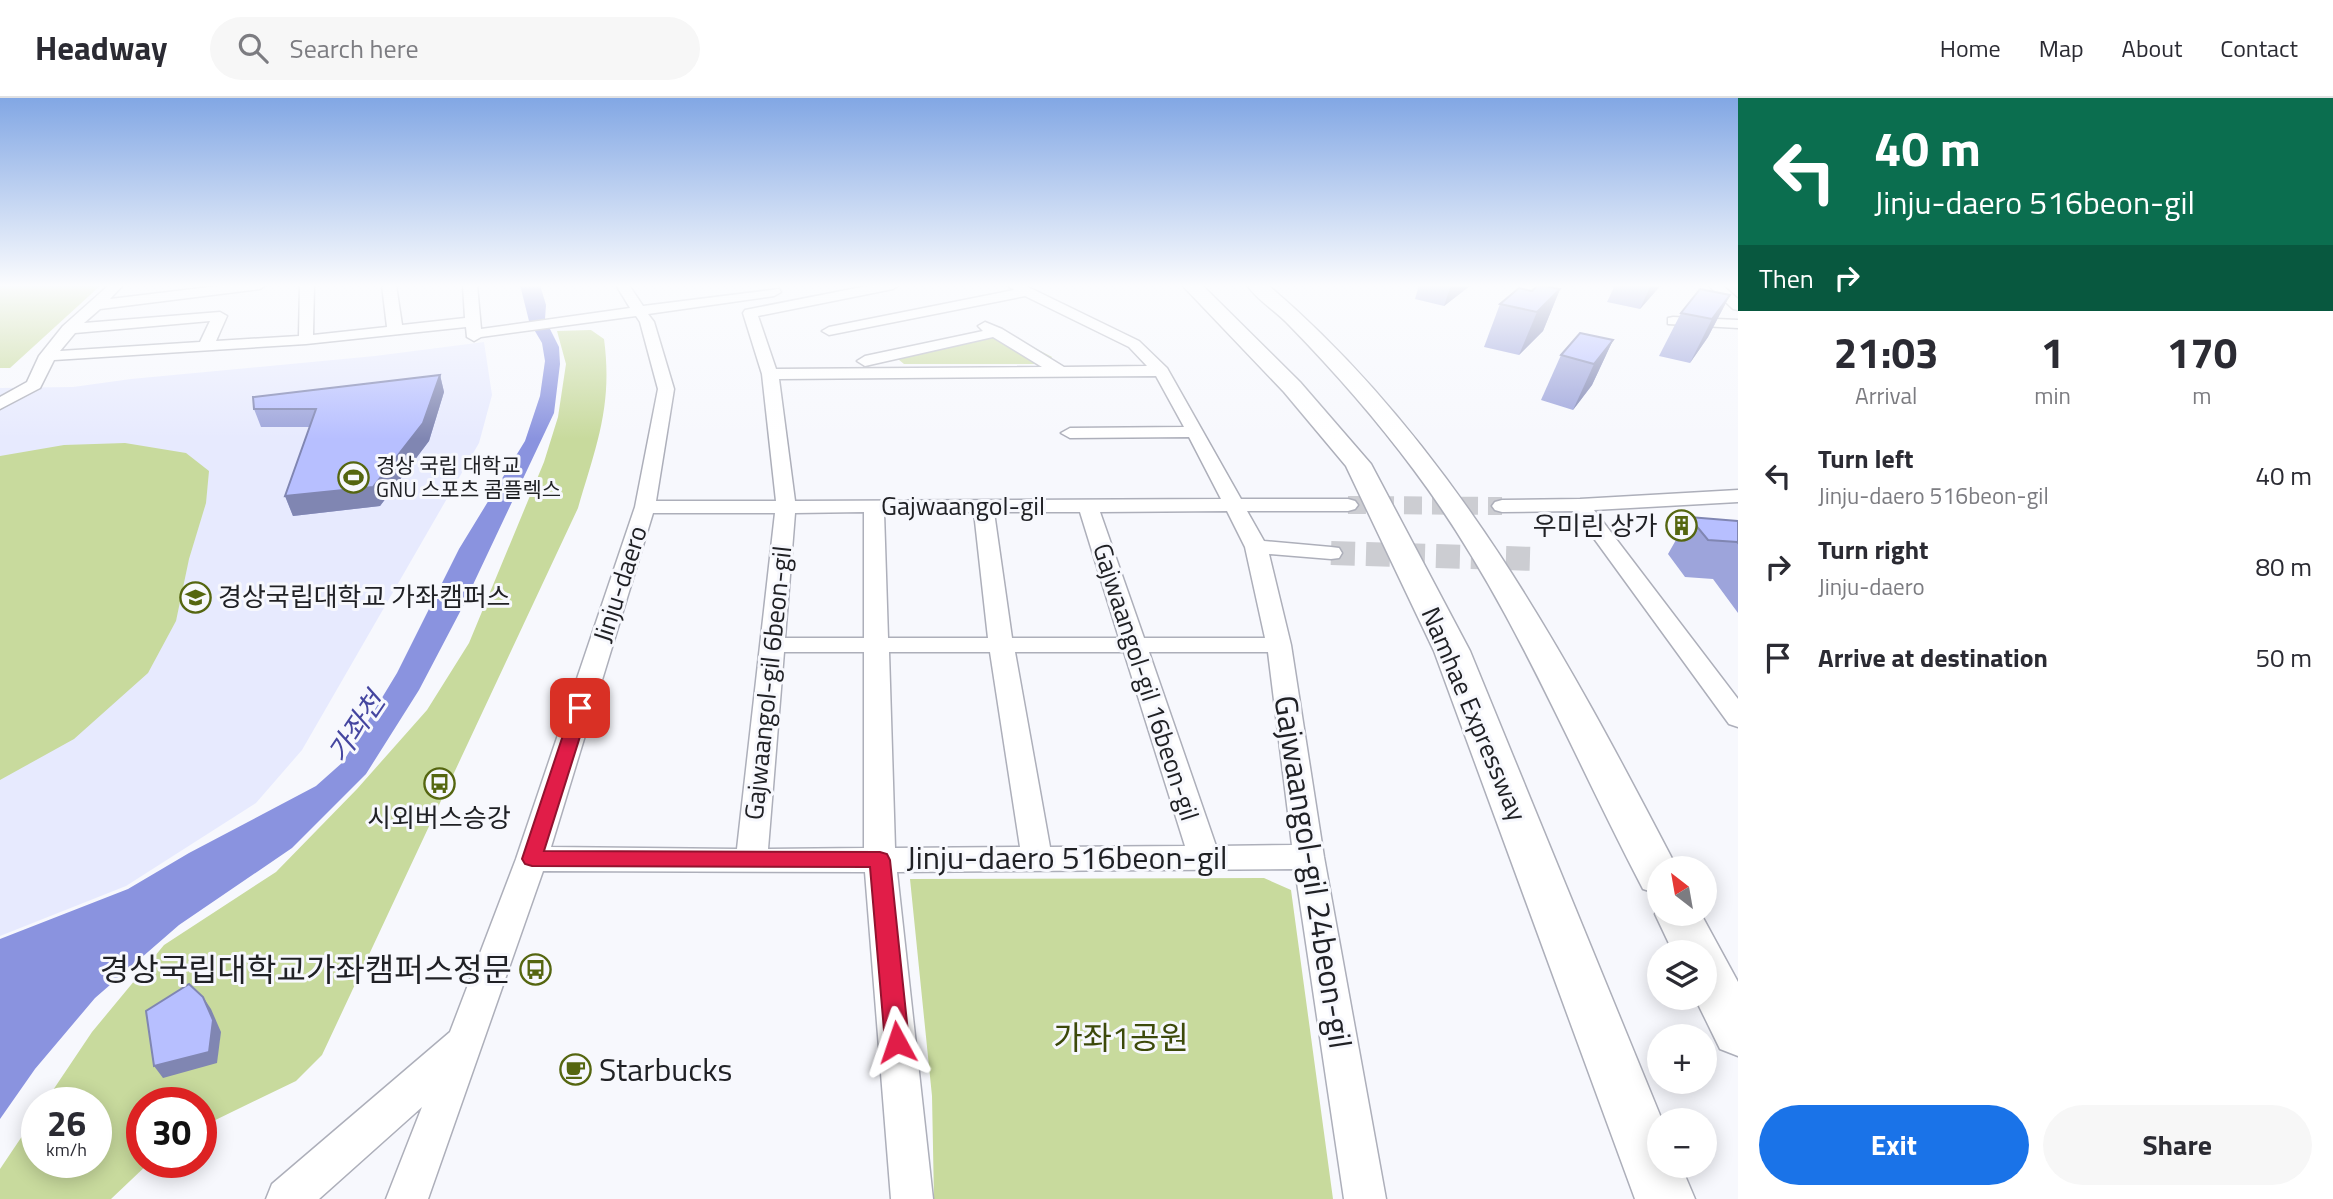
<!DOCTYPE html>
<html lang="en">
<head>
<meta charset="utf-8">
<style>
	:root { --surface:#fff; --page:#f7f7f7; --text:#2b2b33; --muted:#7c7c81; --line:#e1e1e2; --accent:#1a73e8 }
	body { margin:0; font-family:"Titillium Web","Noto Sans KR",sans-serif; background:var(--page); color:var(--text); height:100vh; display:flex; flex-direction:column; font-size:26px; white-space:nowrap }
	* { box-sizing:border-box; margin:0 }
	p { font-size:23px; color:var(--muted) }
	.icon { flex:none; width:38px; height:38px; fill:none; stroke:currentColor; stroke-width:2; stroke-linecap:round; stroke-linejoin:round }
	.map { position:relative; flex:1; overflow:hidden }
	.side { display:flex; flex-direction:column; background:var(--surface); width:595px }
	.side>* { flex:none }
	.banner { background:#0b6e4f; color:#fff; overflow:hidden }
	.needle { width:46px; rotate:329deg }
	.controls { position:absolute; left:1647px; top:758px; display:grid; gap:14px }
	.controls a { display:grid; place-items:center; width:70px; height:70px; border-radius:50%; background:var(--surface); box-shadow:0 4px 18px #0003; font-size:35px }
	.speed { position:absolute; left:21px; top:989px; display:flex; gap:14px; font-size:35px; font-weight:700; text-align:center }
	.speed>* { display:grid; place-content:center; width:91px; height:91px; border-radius:50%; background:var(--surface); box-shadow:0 4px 18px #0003; line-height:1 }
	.speed small { font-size:18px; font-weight:400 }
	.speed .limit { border:10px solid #d22; background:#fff; color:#111 }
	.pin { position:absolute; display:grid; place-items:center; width:60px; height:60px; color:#fff; margin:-30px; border-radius:14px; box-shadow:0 4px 10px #0006 }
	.me { position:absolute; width:77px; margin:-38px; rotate:355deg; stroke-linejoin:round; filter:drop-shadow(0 0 5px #0008) }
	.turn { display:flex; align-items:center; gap:24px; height:147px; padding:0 21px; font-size:32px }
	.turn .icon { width:91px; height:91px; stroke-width:2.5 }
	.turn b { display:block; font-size:49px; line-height:60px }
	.then { display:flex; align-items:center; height:66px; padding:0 21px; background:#0003; gap:14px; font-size:26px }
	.eta { display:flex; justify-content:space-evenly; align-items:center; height:119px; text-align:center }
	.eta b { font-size:42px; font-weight:700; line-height:49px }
	.primary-button { display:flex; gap:14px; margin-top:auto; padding:14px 21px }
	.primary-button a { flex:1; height:80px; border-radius:42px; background:var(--accent); color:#fff; font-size:28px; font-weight:700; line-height:80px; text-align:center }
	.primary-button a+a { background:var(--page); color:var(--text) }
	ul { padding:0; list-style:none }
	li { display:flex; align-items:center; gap:21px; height:91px; padding:0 21px }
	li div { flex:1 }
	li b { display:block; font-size:26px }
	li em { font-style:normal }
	header { display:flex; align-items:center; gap:42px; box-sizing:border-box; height:98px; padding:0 35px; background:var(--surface); border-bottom:2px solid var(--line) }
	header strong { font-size:33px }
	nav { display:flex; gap:38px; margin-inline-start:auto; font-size:24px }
	.search { width:490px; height:63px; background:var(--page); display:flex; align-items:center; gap:18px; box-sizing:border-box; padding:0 24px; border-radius:38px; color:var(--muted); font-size:26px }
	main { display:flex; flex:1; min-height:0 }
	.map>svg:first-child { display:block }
	.built { fill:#e7eafe }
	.green { fill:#c8da9d }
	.water { fill:#8a93df }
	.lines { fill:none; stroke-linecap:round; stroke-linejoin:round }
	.minor-tunnel-far1 { stroke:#cccdd2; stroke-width:18; stroke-dasharray:18 10; stroke-linecap:butt }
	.minor-tunnel { stroke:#cccdd2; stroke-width:24; stroke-dasharray:24 11; stroke-linecap:butt }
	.minor-casing { stroke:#adafba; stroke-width:3 }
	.highway-casing { stroke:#adafba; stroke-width:3 }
	.minor { fill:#fff; fill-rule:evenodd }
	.highway { fill:#fff; fill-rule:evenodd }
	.wall { fill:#9da4db }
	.shaded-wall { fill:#8086b2 }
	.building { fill:#b7bfff; stroke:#8086b2; stroke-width:2 }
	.route { fill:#e11d48; stroke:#92132f; stroke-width:2 }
	.labels { text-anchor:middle; stroke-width:6; stroke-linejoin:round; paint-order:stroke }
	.far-poi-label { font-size:21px; fill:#202125; stroke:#f7f8fd; text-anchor:start }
	.street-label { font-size:26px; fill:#202125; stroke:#f7f8fd }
	.poi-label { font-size:26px; fill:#202125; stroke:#f7f8fd; text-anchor:end }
	.water-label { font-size:28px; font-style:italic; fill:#4546a0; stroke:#f7f8fd }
	.near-street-label { font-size:32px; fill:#202125; stroke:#f7f8fd }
	.near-poi-label { font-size:32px; fill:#202125; stroke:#f7f8fd; text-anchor:end }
	.near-park-label { font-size:32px; fill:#3c490a; stroke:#f7f8fd }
</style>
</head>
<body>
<header>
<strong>Headway</strong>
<div class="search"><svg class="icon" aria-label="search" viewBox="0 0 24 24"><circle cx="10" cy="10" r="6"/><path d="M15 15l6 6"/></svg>Search here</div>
<nav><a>Home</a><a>Map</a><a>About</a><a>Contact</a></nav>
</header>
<main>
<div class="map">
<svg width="1738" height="1101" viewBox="0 0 1738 1101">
	<rect width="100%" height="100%" fill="#f7f8fd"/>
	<polygon class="built" points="484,244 492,297 479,345 302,652 256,705 126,788 0,838 0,290 73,289 131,281 375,258"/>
	<g class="green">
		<polygon points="0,187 101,187 10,270 0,270"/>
		<path d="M591,232L604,241C613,308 596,348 578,410L322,957L296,983L201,1029V1004H142V1064H150L111,1101H0V1071L37,1016V1064H96V1004H45L92,934L164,847L276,774L357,691L427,612L469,545L544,364L558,319L566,266L557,233Z"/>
		<polygon points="998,237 1012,238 1052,259 1048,266 904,266 898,261"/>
		<polygon points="125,345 186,355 209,373 206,405 189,461 176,523 148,575 74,641 0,682 0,358 64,347"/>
		<polygon points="1264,780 1291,792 1333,1101 934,1101 932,998 910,781"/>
	</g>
	<polygon class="water" points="520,187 540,187 546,207 545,221 559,249 560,266 554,315 462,510 419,592 366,676 292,750 179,827 95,900 35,971 0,1021 0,841 128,791 189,755 316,688 343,664 397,575 459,451 525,343 540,298 545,263 542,245 529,223"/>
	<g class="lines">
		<polyline class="minor-tunnel-far1" points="1348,407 1502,408"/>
		<polyline class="minor-tunnel" points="1331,455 1536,461"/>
		<defs>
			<g id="minor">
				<path d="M109,187H123L110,201L226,187H266L260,191L100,211L84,225L220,214L227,218L216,243L299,238L300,187H314L313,237L387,229L382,187H396L402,227L465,220L463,187H477L481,231L630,210L616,187H629L643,208L779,191L781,194L774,198L648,216L654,224L674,291L656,403H776L762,276L743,215L745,212L872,187H899L893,191L758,218L776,271L1042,269L993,239L865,268L857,263L865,258L983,233L978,228L985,224L1002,231L1064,269L1147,268L1129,249L1025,198L829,237L822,233L829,229L1014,192L1007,187H1024L1139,243L1167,270L1241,401H1348L1355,403L1358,407L1355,411L1348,413H1247L1264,443L1331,449L1339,450L1342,455L1339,460L1331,461L1269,456L1291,547L1324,759L1386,1101H1344L1295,771L897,774L933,1101H891L865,774L543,773L428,1101H386L422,1009L319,1101H266L272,1086L450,934L516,761L635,409L658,291L640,224L636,218L481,239L474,243L467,239L466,229L306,246L54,262L40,290L0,311V299L27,284L39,258L63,228ZM210,223L200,244L60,253L75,235ZM1156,278L1184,329L1070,330L1061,335L1070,340L1189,339L1221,401L795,403L779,281ZM1227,413L1245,449L1265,540H1144L1100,414ZM864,414V540H785L795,415ZM884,414H974L988,540H888ZM994,414H1080L1119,540H1012ZM653,415H775L737,751L551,749ZM784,554H864V750L768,751ZM889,554H990L1020,749L895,750ZM1015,554H1124L1185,748L1050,749ZM1149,554H1268L1292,747L1216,748Z"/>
				<polygon points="1708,187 1722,187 1738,201 1738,212 1733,211"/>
				<polygon points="1673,219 1738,222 1738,230 1668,226 1668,220"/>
				<polygon points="1738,392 1738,404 1594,412 1738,601 1738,629 1729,626 1574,413 1502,414 1495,412 1492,408 1495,404 1502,402 1580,401"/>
			</g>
			<g id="highway">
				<polygon points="1182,187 1202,187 1300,284 1371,366 1470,553 1662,1022 1659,1022 1659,1068 1681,1068 1695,1101 1635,1101 1434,553 1346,368 1284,294"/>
				<path d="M1247,187H1268C1453,345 1566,557 1677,770H1659V796L1643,791C1569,650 1510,500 1414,372C1376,321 1333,272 1289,227C1276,213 1258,203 1247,187Z"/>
				<polygon points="1659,807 1659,816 1701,816 1738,884 1738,958 1720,951 1695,900 1704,900 1704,854 1673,854 1655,816"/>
			</g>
		</defs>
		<use href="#minor" class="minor-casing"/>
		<use href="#highway" class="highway-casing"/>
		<use href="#minor" class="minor"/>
		<use href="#highway" class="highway"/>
	</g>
	<g class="wall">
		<polygon points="1419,187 1471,187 1444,208 1415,201"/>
		<polygon points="1615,187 1661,187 1640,211 1607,204"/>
		<polygon points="1560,191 1543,233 1519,257 1484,249 1500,206 1532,193"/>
		<polygon points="1730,197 1708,239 1690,265 1659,258 1681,215"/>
		<polygon points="1613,242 1592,287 1573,312 1541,302 1561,257"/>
		<polygon points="440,277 444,294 429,343 380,408 293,418 285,398 310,329 261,329 254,311"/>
		<polygon points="1689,419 1738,423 1738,515 1713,481 1685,479 1668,456"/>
	</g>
	<g class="shaded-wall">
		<polygon points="1451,187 1471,187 1444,208"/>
		<polygon points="1651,187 1661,187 1640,211"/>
		<polygon points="1560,191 1543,233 1519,257 1537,214"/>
		<polygon points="1730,197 1708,239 1690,265 1712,221"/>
		<polygon points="1613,242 1592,287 1573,312 1594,266"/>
		<polygon points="440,277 444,294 429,343 380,408 293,418 285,398"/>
		<polygon points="203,899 211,911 221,934 217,965 163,980 154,968"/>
	</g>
	<g class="building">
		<polygon points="1538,187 1560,191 1537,214 1500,206 1519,190 1532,193"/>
		<polygon points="1700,191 1730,197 1712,221 1681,215"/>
		<polygon points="1580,235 1613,242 1594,266 1561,257"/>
		<polygon points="440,277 423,325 373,389 285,398 316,311 254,311 253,299"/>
		<polygon points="1689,419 1738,423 1738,445 1737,444 1708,442"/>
		<polygon points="189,886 203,899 213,922 209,954 154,968 146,913"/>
	</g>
	<linearGradient id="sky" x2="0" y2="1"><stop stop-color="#82a7e4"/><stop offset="0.55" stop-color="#fbfcfe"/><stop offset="1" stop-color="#fbfcfe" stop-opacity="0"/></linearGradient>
	<rect width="1738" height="341" fill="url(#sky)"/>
	<polygon class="route" points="580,604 589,610 544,753 880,754 887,756 890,762 909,944 906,952 897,955 889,952 885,944 870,769 532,768 525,766 522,761 572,610"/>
	<defs>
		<symbol id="stadium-ring" viewBox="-11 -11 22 22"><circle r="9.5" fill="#f7f8fd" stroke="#556610" stroke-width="1.5"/><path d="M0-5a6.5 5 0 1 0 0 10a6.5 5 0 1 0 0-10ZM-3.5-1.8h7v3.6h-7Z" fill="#556610"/></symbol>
		<symbol id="building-ring" viewBox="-11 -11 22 22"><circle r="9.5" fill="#f7f8fd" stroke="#556610" stroke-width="1.5"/><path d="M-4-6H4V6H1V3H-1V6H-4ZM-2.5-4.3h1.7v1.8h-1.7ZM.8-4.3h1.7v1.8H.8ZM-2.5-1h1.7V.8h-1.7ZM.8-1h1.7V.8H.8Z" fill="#556610"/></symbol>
		<symbol id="university-ring" viewBox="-11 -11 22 22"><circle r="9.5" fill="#f7f8fd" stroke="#556610" stroke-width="1.5"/><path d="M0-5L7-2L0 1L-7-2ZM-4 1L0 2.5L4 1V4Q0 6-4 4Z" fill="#556610"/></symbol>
		<symbol id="bus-ring" viewBox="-11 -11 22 22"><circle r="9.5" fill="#f7f8fd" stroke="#556610" stroke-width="1.5"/><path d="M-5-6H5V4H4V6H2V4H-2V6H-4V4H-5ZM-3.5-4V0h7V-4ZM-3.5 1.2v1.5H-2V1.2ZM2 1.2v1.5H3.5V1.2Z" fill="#556610"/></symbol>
		<symbol id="cafe-ring" viewBox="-11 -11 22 22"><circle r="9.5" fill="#f7f8fd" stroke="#556610" stroke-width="1.5"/><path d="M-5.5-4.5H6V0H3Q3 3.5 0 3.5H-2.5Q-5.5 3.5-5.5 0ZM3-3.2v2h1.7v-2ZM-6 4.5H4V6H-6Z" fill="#556610"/></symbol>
	</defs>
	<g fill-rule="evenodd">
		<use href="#stadium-ring" x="336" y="362" width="35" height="35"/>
		<use href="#building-ring" x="1664" y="410" width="35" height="35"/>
		<use href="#university-ring" x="178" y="482" width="35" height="35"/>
		<use href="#bus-ring" x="422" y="668" width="35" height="35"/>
		<use href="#bus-ring" x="518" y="854" width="35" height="35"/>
		<use href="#cafe-ring" x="558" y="954" width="35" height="35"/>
	</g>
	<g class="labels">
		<g class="far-poi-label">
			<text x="376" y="375">경상 국립 대학교<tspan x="376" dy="24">GNU 스포츠 콤플렉스</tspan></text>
		</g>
		<g class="street-label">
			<text x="963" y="417">Gajwaangol-gil</text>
			<text transform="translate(620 486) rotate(-72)" y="9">Jinju-daero</text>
			<text transform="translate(1146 584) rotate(72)" y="9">Gajwaangol-gil 16beon-gil</text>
			<text transform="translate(768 585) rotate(-84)" y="9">Gajwaangol-gil 6beon-gil</text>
			<text transform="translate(1474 616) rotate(67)" y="9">Namhae Expressway</text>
		</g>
		<g class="poi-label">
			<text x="1658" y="437">우미린 상가</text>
			<text x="218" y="508" text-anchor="start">경상국립대학교 가좌캠퍼스</text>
			<text x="439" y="729" text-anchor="middle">시외버스승강</text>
		</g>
		<g class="water-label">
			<text transform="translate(356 629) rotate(-56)" y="10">가좌천</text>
		</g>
		<g class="near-street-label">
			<text x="1067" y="771">Jinju-daero 516beon-gil</text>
			<text transform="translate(1313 774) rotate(81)" y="11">Gajwaangol-gil 24beon-gil</text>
		</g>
		<g class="near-poi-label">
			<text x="512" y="883">경상국립대학교가좌캠퍼스정문</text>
			<text x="599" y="983" text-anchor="start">Starbucks</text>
		</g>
		<g class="near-park-label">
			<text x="1121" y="951">가좌1공원</text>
		</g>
	</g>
</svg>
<div class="controls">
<a><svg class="needle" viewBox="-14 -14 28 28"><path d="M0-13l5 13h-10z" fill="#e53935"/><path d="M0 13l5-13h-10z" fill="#7c7c81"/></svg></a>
<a><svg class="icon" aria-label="layers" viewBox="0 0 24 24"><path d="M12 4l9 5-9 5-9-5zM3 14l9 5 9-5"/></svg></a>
<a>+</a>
<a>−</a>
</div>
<div class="speed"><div>26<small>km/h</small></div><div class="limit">30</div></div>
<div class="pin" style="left:580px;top:610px;background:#d93025"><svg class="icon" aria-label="arrive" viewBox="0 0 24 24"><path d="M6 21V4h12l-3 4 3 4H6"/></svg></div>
<svg class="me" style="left:897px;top:944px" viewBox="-20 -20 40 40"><path d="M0-17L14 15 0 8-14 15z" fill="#e11d48" stroke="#fff" stroke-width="4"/></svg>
</div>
<section class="side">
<div class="banner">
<div class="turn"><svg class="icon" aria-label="left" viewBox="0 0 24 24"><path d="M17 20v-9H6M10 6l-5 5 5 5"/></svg><div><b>40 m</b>Jinju-daero 516beon-gil</div></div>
<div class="then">Then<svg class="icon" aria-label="right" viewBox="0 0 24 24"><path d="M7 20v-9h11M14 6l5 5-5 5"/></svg></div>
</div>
<div class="eta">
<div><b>21:03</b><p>Arrival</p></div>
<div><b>1</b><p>min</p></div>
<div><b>170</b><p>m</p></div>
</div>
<ul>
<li><svg class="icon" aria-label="left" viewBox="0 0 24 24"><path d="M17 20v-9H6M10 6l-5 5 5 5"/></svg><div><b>Turn left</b><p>Jinju-daero 516beon-gil</p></div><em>40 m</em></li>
<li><svg class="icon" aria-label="right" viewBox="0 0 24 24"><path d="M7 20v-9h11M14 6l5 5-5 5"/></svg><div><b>Turn right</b><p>Jinju-daero</p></div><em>80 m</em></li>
<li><svg class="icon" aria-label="arrive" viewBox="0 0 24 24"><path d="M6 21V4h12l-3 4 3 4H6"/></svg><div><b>Arrive at destination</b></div><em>50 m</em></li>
</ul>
<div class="primary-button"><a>Exit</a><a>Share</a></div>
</section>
</main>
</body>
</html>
